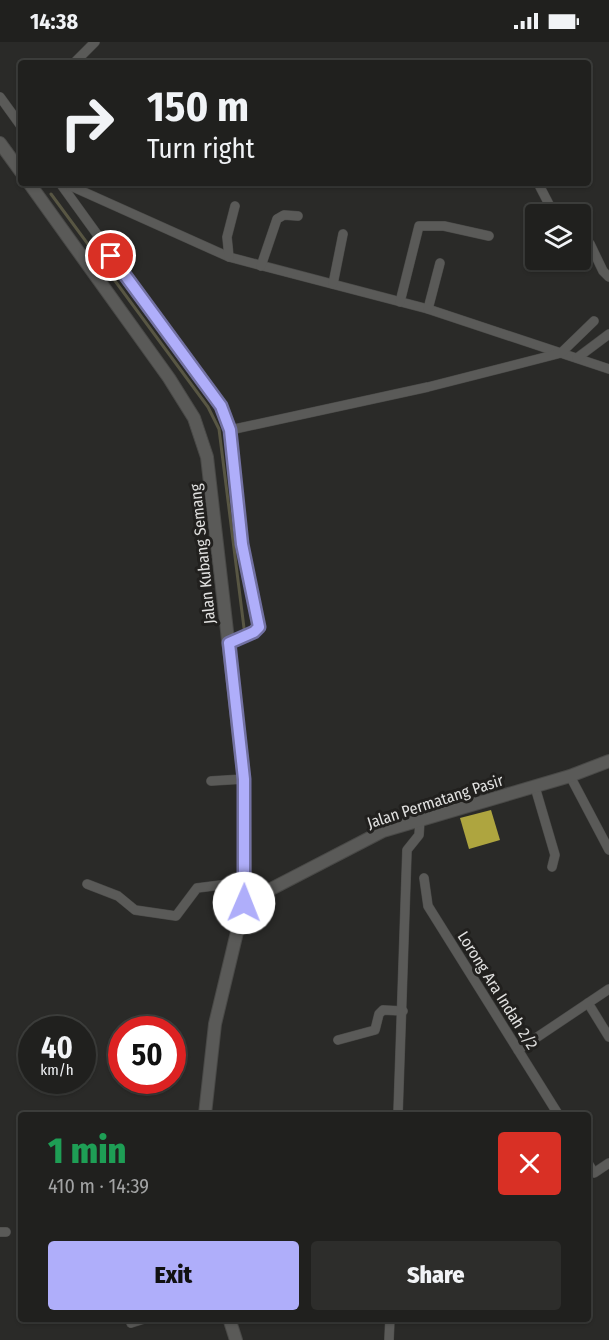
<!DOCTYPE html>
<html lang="en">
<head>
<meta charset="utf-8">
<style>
	:root { --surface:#20201e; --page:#2d2d2b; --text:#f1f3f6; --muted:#a2a3a4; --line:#3d3e3c; --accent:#afaefa }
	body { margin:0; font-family:"Fira Sans Condensed",sans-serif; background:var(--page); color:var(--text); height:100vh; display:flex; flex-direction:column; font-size:22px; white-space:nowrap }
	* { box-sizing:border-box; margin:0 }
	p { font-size:20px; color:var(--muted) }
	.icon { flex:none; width:33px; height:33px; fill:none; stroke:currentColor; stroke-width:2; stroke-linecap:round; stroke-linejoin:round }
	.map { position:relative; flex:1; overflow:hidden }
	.panel { position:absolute; left:18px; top:1070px; width:573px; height:210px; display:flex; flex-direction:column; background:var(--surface); border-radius:6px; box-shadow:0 2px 4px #0004,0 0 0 2px var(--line) }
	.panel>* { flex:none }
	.banner { position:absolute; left:18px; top:18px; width:573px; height:126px; border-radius:6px; box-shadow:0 2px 4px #0004,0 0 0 2px var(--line); background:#20201e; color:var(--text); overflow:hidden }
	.controls { position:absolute; left:525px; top:162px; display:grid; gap:12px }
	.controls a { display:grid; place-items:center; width:66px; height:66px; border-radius:6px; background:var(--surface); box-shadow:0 2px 4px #0004,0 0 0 2px var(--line); font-size:30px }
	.speed { position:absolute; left:18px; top:974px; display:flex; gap:12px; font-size:30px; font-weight:700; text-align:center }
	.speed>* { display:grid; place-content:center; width:78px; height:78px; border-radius:50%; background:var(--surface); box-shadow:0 2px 4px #0004,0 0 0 2px var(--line); line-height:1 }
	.speed small { font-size:15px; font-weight:400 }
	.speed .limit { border:9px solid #d22; background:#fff; color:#111 }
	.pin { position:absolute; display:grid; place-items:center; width:51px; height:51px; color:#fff; margin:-26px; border:3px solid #fff; border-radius:50%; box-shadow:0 2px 6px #0007 }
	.me { position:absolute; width:66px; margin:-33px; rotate:1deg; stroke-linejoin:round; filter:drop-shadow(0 0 4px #0008) }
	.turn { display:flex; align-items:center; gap:21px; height:126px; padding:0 30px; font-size:27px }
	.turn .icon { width:78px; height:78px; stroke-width:2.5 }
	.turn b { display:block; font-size:42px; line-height:51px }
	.round { display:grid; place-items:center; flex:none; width:63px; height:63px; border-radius:6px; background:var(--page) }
	.overview { display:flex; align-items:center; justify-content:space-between; height:102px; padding:0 30px }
	h1 { font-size:36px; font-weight:800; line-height:45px; color:#1e9e55 }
	.action { display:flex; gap:12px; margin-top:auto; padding:12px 30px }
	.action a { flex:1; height:69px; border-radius:6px; background:var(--accent); color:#111; font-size:24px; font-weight:800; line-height:69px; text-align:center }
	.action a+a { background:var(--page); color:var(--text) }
	.status { display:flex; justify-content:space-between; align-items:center; height:42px; padding:0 30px; background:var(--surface); direction:ltr }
	.status svg { height:16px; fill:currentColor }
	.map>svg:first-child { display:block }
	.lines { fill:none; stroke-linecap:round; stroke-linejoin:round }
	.stream { stroke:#585643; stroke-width:3 }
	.building { fill:#aea53f }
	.minor-casing { stroke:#494947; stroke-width:10 }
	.secondary-casing { stroke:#494947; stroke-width:14 }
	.minor { stroke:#5a5a58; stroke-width:9 }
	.secondary { stroke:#5a5a58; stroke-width:12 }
	.route-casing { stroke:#7271a2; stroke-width:15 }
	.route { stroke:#afaefa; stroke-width:10 }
	.labels { text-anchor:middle; stroke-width:6; stroke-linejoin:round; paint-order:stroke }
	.street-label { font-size:16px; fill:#e1e1e0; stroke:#21201e }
</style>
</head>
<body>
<div class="status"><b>14:38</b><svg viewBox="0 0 49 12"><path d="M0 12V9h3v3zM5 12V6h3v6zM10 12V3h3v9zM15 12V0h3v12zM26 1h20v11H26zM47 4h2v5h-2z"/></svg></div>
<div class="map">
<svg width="609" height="1298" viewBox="0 0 609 1298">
	<rect width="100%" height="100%" fill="#2a2a28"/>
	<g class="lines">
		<polyline class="stream" points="51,152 208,365 219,387 244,586"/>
	</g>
	<polygon class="building" points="491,768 500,798 469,807 460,776"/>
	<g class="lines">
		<defs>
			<g id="minor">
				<polyline points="74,21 95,0"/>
				<polyline points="0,55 21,84"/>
				<polyline points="60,141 221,364 230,388 242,502 259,585 254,590 229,601"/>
				<polyline points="64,141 229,215 428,267 609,327"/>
				<polyline points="538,141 554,172"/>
				<polyline points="580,198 590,202 603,229 609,235"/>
				<polyline points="229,215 227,195 235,164"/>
				<polyline points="261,224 277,177 284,173 298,174"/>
				<polyline points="333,242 343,192"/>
				<polyline points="400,260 419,184 444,184 489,194"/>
				<polyline points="428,267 440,221"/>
				<polyline points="577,316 609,292"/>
				<polyline points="230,388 428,345 561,311 594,279"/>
				<polyline points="570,734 609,808"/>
				<polyline points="211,739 244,737"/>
				<polyline points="535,745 555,813 552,825"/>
				<polyline points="424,836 428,864 558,1072"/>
				<polyline points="87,842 118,854 135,868 176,874 197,846 245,840"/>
				<polyline points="588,961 609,995"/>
				<polyline points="338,998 375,988 379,972 383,968 403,969"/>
				<polyline points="518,1008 609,947"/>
				<polyline points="398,1072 407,808 419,793 420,778"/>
				<polyline points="588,1121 594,1131 609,1121"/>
				<polyline points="0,1190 6,1190"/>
				<polyline points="131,1281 147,1276"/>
				<polyline points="389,1298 390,1276"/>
			</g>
			<g id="secondary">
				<polyline points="0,101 21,130"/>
				<polyline points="29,141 169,336 194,376 207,415 244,737 245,840 244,861 215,982 205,1072"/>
				<polyline points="244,861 383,789 570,734 609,719"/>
				<polyline points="229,1276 236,1298"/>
			</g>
		</defs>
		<use href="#minor" class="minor-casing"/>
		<use href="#secondary" class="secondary-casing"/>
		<use href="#minor" class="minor"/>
		<use href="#secondary" class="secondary"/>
	</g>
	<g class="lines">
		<defs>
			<polyline id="route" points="111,214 221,364 230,388 242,502 259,585 254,590 229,601 244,737 244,861"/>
		</defs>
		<use href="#route" class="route-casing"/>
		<use href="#route" class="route"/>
	</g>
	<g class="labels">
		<g class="street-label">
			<text transform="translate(202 512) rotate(-96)" y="6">Jalan Kubang Semang</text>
			<text transform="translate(435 759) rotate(-18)" y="6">Jalan Permatang Pasir</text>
			<text transform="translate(498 948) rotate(58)" y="6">Lorong Ara Indah 2/2</text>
		</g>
	</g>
</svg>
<div class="controls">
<a><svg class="icon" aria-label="layers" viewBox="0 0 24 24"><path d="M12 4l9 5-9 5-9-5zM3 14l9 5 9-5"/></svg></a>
</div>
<div class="speed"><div>40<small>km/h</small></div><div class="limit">50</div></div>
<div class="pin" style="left:111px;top:214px;background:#d93025"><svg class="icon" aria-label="arrive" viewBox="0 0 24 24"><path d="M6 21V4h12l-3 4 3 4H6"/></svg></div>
<svg class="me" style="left:244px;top:861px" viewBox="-20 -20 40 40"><circle r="19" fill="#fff"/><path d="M0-13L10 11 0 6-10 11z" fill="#afaefa"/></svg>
<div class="banner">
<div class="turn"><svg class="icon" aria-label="right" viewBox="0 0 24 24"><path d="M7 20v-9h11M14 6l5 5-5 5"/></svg><div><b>150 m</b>Turn right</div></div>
</div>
<section class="panel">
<div class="overview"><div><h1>1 min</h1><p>410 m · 14:39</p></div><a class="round" style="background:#d93025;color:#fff"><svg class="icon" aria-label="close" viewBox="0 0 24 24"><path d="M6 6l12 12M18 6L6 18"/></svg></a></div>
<div class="action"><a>Exit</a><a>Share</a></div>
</section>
</div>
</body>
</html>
